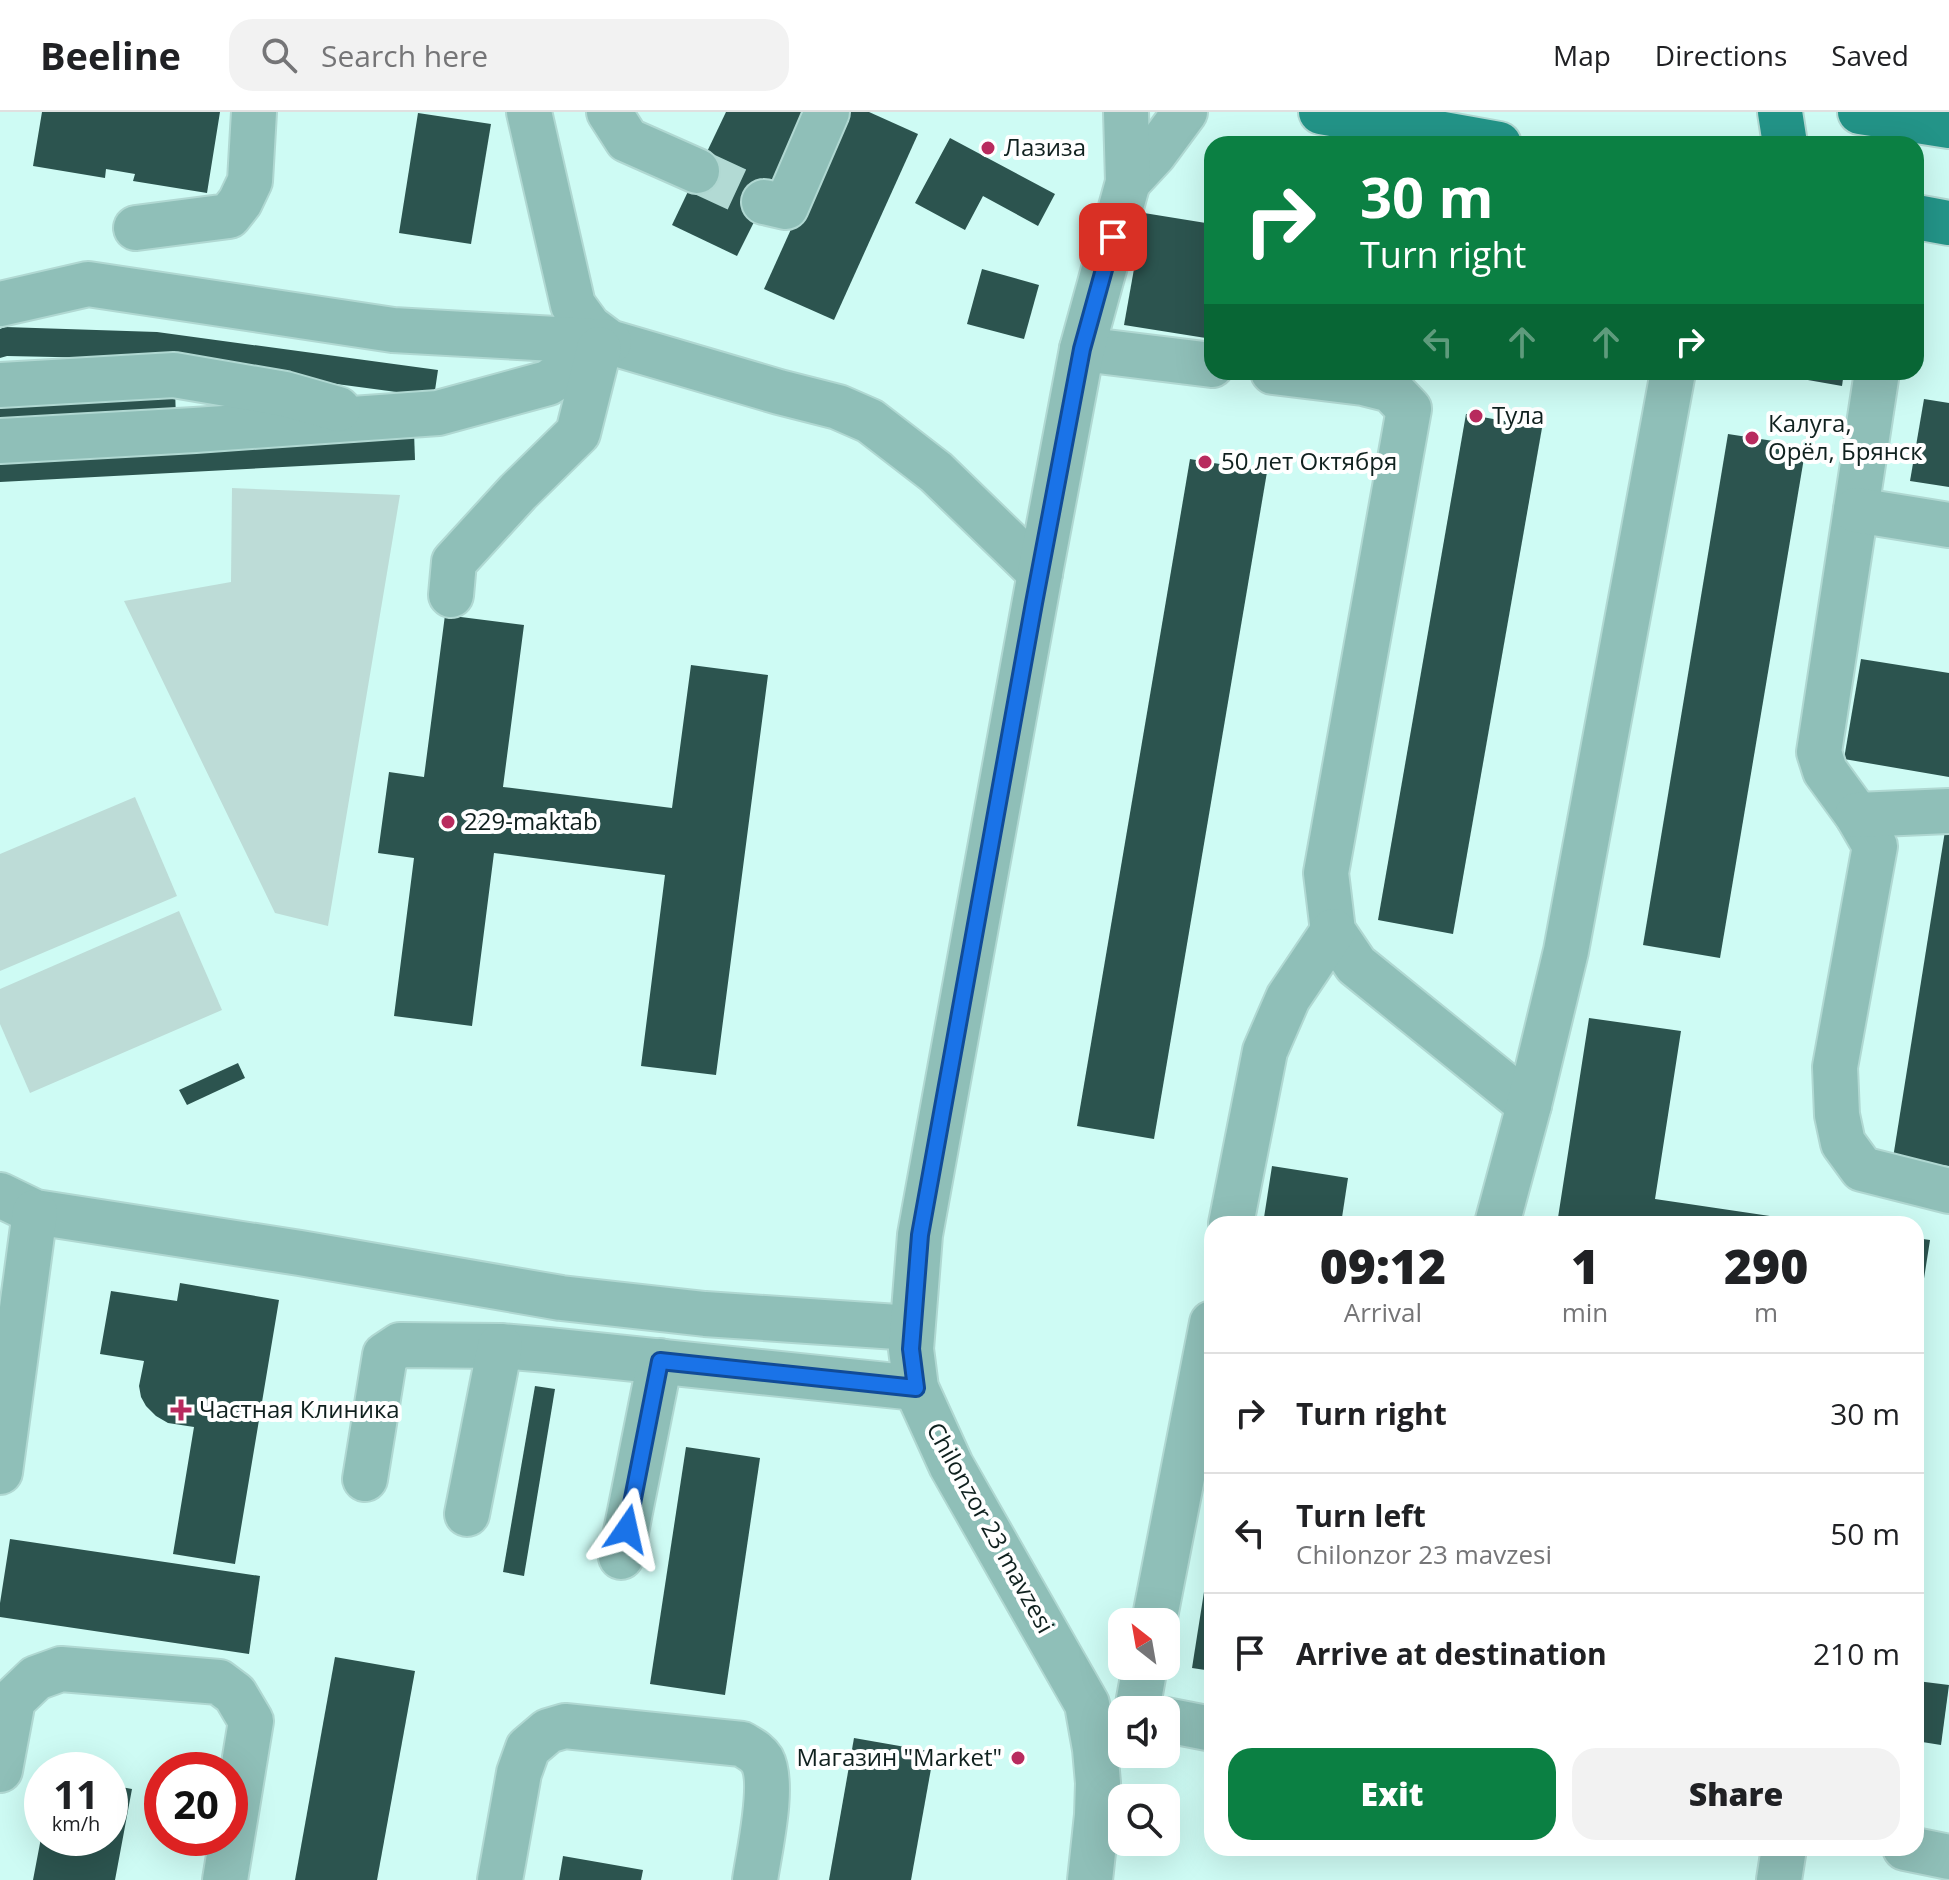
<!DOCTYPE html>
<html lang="en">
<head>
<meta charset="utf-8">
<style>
	:root { --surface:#fff; --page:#f2f2f2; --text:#202124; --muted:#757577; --line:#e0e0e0; --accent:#0b8043 }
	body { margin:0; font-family:"Open Sans",sans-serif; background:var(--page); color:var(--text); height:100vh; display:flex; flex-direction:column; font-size:30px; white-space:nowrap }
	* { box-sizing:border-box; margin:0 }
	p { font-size:26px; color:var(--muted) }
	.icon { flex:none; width:44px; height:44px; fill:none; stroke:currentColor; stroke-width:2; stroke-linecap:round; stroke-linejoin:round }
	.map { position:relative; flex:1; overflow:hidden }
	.side { position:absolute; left:1204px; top:1104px; width:720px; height:640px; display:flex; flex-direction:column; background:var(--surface); border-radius:24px; box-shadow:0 8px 32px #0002 }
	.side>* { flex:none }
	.banner { position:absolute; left:1204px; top:24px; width:720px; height:244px; border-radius:24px; box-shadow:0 8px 32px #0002; background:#0b8043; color:#fff; overflow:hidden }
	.needle { width:52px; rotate:329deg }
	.buttons { position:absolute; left:1108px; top:1496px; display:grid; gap:16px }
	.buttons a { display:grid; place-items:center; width:72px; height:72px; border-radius:16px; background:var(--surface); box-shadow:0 8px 32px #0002; font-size:40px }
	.speed { position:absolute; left:24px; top:1640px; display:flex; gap:16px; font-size:40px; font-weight:700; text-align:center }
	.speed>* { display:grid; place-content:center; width:104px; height:104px; border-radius:50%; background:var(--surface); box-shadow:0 8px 32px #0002; line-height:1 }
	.speed small { font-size:20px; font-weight:400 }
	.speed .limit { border:12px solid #d22; background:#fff; color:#111 }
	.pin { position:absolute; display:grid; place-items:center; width:68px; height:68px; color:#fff; margin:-34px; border-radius:16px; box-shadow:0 4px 12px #0006 }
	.me { position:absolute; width:88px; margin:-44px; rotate:11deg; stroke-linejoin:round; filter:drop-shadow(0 0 6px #0008) }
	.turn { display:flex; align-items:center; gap:28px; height:168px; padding:0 24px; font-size:36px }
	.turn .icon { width:104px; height:104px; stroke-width:2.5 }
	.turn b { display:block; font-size:56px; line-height:68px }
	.lanes { display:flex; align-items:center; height:76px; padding:0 24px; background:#0003; justify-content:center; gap:40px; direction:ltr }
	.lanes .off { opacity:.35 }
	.eta { display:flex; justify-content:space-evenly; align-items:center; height:136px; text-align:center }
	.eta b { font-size:48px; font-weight:800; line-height:56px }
	.action { display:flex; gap:16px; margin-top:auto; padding:16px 24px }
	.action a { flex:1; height:92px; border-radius:24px; background:var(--accent); color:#fff; font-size:32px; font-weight:800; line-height:92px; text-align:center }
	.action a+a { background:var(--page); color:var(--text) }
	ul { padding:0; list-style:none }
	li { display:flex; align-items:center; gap:24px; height:120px; padding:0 24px; border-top:2px solid var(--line) }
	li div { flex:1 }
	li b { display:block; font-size:30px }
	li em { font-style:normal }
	header { display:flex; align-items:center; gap:48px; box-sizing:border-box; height:112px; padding:0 40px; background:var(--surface); border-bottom:2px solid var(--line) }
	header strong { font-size:38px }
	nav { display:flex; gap:44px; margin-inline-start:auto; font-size:28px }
	.search { width:560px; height:72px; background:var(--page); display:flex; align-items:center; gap:20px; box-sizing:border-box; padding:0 28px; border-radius:24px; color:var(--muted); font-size:30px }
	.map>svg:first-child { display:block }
	.green { fill:#bddcd7 }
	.building { fill:#2c544f }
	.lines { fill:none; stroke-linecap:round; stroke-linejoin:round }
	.minor-tunnel { stroke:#b2dad4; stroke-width:44; stroke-dasharray:44 22; stroke-linecap:butt }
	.minor-casing { stroke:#b0d8d2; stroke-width:48 }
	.major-casing { stroke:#b0d8d2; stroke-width:48 }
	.minor { stroke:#8fbfb8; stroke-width:44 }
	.major { stroke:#239488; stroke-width:44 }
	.route-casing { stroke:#114b97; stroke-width:20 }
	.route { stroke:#1a73e8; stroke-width:14 }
	.poi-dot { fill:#b82b5e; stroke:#fff; stroke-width:3 }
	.labels { text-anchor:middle; stroke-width:8; stroke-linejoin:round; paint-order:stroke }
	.poi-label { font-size:24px; fill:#10211f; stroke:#fff; text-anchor:start }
	.street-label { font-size:24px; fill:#10211f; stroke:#fff }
</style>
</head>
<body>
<header>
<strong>Beeline</strong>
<div class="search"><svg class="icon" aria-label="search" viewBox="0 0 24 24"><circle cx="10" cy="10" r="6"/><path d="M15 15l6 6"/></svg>Search here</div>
<nav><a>Map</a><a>Directions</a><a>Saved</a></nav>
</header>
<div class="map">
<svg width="1949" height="1768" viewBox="0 0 1949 1768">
	<rect width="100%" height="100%" fill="#cefbf4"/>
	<g class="green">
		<polygon points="232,376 400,383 328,814 275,801 124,489 231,470"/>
		<polygon points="135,685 177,784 0,859 0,742"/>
		<polygon points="179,799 222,898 30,981 0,912 0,877"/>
	</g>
	<g class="building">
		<polygon points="42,0 220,0 207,81 133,69 135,62 106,57 105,66 33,54"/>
		<polygon points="726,0 806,0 764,90 737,144 672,113"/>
		<polygon points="844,0 869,0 918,22 834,208 764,177"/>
		<polygon points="418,1 491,12 471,132 399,121"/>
		<polygon points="950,26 1055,82 1038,114 983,84 965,118 915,91"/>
		<polygon points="1144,101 1212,112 1212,227 1124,213"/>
		<polygon points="982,157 1039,173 1024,227 967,212"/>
		<polygon points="5,215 157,220 438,258 434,285 150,247 7,244 0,246 0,217"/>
		<polygon points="1774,260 1844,260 1842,274 1773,262"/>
		<polygon points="175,277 176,308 0,318 0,287"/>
		<polygon points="1924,287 1949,291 1949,375 1910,369"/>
		<polygon points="1466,302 1542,316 1453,822 1378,808"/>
		<polygon points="414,320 415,348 0,370 0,341"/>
		<polygon points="1728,322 1806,334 1720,846 1643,833"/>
		<polygon points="1190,347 1267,360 1154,1027 1077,1014"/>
		<polygon points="445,503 524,513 503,675 672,696 691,553 768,563 716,963 641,954 665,763 494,741 472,914 394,904 414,746 378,741 389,660 424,665"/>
		<polygon points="1861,547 1949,561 1949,665 1844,647"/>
		<polygon points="1945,719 1949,720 1949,1054 1893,1046"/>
		<polygon points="1589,906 1681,919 1655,1087 1811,1110 1811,1112 1557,1112"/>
		<polygon points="238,951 245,966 187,993 179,978"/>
		<polygon points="1272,1054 1348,1066 1341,1112 1263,1112"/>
		<polygon points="1916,1126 1930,1128 1918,1205 1916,1205"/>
		<polygon points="180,1171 279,1188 235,1452 173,1442 194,1315 168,1311 156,1304 146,1294 141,1285 139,1274 144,1249 100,1242 111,1179 177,1189"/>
		<polygon points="535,1274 555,1277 524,1464 503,1460"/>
		<polygon points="686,1335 760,1346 725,1583 650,1572"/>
		<polygon points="10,1427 260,1464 249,1542 0,1505 0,1491"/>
		<polygon points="1210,1442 1212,1442 1212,1559 1192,1556"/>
		<polygon points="335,1545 415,1559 377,1768 295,1768"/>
		<polygon points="1917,1569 1949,1573 1941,1633 1916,1629"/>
		<polygon points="854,1626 934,1640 911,1768 829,1768"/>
		<polygon points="110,1673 132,1677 115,1768 33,1768 41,1726 110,1726"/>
		<polygon points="563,1744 643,1758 641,1768 559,1768"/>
	</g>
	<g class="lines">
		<polyline class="minor-tunnel" points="697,59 764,90"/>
		<defs>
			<g id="minor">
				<polyline points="529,0 573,193 589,215 609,230 779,280 838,295 870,309 936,360 1040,461"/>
				<polyline points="609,0 627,28 697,59"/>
				<polyline points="1128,70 1154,42 1185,0"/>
				<polyline points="764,90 786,95 827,0"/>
				<polyline points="136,116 229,104 240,90 250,69 254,0"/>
				<polyline points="0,192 88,172 393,218 609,230 548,271 438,301 195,318 0,329"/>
				<polyline points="1082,237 1212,253"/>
				<polyline points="1273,260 1363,271 1391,278 1409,297 1326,761 1333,819 1356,853 1529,993"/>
				<polyline points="1877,260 1819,640 1825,659 1857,703 1875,734 1835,955 1837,1003 1843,1031 1862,1057 1949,1079"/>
				<polyline points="0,273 174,263 285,282 338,297"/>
				<polyline points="1856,398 1949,413"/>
				<polyline points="451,483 454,450 518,380 578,321 599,237"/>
				<polyline points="1857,703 1949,699"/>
				<polyline points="0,1083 35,1100 300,1141 561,1186 705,1202 912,1216"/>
				<polyline points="1231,1112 1265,939 1288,886 1333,819"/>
				<polyline points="1497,1112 1529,993 1566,839 1673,260"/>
				<polyline points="0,1360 35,1100"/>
				<polyline points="365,1367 385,1243 400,1233 500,1234 548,1238 916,1276"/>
				<polyline points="467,1402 500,1234"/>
				<polyline points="621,1445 660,1249"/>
				<polyline points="1154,1510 1212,1211"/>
				<polyline points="1137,1598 1145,1554"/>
				<polyline points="1166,1608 1212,1617"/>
				<polyline points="0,1658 13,1588 36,1566 61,1557 219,1570 235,1582 251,1609 225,1768"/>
				<polyline points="1905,1736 1949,1745"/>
				<path d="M500,1768L519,1661L528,1636L548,1619L565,1614L742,1632C750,1637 757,1640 762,1648C775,1672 759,1740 755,1768"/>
				<polyline points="1090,1768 1097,1703 1098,1671 1095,1637 1087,1592 951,1353 916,1276 911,1237 920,1123 1040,461 1082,237 1128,70 1126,0"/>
				<polyline points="1779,1768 1784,1736"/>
			</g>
			<g id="major">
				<polyline points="1321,0 1499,32"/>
				<polyline points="1780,0 1785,32"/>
				<polyline points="1860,0 1949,14"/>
				<polyline points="1916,105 1949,111"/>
			</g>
		</defs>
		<use href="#minor" class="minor-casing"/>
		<use href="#major" class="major-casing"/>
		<use href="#minor" class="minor"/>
		<use href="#major" class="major"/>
	</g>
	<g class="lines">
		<defs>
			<polyline id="route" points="627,1417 660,1249 916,1276 911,1237 920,1123 1034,491 1082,237 1113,125"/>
		</defs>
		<use href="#route" class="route-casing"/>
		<use href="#route" class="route"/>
	</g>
	<g class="poi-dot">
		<circle cx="988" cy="36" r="8"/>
		<circle cx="1476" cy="304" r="8"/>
		<circle cx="1752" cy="326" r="8"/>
		<circle cx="1205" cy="350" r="8"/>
		<circle cx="448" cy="710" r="8"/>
		<path d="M177 1286h8v8h8v8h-8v8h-8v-8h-8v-8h8z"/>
		<circle cx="1018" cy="1646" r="8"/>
	</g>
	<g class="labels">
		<g class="poi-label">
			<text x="1004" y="44">Лазиза</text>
			<text x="1492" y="312">Тула</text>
			<text x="1768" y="320">Калуга,<tspan x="1768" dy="28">Орёл, Брянск</tspan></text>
			<text x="1221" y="358">50 лет Октября</text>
			<text x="464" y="718">229-maktab</text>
			<text x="199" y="1306">Частная Клиника</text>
			<text x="1002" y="1654" text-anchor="end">Магазин "Market"</text>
		</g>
		<g class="street-label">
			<text transform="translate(990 1416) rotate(61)" y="8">Chilonzor 23 mavzesi</text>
		</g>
	</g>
</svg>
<div class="buttons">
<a><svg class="needle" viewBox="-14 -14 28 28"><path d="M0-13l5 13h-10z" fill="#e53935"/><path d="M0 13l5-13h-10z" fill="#757577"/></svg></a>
<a><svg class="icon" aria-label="sound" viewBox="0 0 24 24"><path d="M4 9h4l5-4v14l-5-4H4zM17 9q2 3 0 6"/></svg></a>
<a><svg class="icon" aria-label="search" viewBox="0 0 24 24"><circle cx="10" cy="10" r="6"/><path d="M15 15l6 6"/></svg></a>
</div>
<div class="speed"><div>11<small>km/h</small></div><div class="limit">20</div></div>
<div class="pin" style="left:1113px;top:125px;background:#d93025"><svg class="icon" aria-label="arrive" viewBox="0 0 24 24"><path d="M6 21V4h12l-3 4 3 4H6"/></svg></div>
<svg class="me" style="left:627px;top:1417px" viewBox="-20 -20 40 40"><path d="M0-17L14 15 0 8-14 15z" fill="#1a73e8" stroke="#fff" stroke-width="4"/></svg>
<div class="banner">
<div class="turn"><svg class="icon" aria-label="right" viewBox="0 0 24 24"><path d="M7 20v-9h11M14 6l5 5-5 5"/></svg><div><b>30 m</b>Turn right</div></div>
<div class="lanes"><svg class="icon off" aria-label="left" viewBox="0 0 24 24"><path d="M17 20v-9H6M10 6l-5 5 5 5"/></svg><svg class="icon off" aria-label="ahead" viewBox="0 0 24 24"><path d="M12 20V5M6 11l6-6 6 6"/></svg><svg class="icon off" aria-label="ahead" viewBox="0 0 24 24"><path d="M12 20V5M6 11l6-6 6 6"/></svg><svg class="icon" aria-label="right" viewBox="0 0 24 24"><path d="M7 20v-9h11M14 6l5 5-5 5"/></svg></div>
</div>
<section class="side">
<div class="eta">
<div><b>09:12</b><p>Arrival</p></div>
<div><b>1</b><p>min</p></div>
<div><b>290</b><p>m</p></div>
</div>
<ul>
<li><svg class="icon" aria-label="right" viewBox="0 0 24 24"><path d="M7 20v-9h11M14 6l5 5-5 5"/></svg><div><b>Turn right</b></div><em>30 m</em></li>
<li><svg class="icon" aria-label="left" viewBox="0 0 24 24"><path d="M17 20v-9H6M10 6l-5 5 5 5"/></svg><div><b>Turn left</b><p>Chilonzor 23 mavzesi</p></div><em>50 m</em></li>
<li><svg class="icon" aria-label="arrive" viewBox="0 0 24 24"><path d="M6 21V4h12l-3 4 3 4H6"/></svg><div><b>Arrive at destination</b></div><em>210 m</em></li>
</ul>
<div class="action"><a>Exit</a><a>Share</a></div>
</section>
</div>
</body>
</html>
